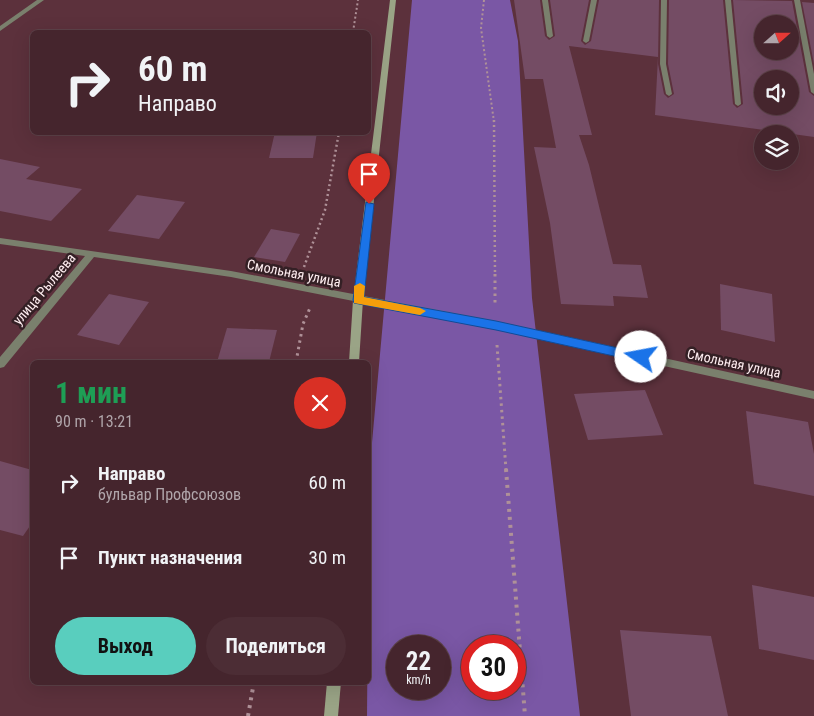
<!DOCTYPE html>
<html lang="ru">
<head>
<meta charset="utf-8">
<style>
	:root { --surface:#45252d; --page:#4c2d35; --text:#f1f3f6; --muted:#b0a5aa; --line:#5d4249; --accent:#59cebe }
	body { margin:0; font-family:"Roboto Condensed",sans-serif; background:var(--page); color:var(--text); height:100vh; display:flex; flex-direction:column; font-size:19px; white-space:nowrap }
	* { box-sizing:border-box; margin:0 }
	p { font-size:16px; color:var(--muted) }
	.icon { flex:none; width:28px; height:28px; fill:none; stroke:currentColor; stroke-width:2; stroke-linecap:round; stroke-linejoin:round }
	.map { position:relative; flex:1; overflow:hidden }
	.drawer { position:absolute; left:30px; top:360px; width:341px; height:325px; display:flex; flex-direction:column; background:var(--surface); border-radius:8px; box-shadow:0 5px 20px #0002,0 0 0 1px var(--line) }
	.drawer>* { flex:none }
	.guide { position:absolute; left:30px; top:30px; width:341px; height:105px; border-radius:8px; box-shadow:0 5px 20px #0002,0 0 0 1px var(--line); background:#45252d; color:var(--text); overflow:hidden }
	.needle { width:32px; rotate:69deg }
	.controls { position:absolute; left:754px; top:15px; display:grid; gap:10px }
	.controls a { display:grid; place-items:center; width:45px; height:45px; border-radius:50%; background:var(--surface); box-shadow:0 5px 20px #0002,0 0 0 1px var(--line); font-size:25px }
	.speed { position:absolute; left:386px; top:635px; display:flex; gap:10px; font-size:25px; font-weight:700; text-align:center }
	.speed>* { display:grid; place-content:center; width:65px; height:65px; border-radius:50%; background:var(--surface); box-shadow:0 5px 20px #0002,0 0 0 1px var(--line); line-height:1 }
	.speed small { font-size:12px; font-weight:400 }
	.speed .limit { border:8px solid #d22; background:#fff; color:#111 }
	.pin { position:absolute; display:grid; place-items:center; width:42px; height:42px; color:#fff; margin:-51px -21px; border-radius:50% 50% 50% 0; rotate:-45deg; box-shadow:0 0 5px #0007 }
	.pin .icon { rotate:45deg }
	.me { position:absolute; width:55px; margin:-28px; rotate:282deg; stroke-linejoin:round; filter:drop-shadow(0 0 4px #0008) }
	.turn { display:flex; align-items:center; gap:18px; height:105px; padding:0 25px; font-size:22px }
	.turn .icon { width:65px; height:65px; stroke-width:2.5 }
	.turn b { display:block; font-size:35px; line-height:42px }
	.round { display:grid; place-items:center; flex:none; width:52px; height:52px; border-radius:26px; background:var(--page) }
	.summary { display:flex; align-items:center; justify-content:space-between; height:85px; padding:0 25px }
	h1 { font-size:30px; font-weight:700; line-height:38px; color:#1e9e55 }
	.cta { display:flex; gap:10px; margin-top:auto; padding:10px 25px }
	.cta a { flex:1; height:58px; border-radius:30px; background:var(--accent); color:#111; font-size:20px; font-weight:700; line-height:58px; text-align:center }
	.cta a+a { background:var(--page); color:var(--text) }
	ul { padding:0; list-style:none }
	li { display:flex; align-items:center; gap:15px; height:75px; padding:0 25px }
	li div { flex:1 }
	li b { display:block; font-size:19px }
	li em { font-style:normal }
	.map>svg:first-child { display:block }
	.green { fill:#7a57a5; fill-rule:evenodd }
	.building { fill:#744c64; fill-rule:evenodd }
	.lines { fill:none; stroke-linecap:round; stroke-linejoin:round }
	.path-far3 { stroke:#af9198; stroke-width:2; stroke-dasharray:2 2.5; stroke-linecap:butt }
	.path-far2 { stroke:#af9198; stroke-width:2.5; stroke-dasharray:2 3; stroke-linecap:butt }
	.path-far1 { stroke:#af9198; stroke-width:3; stroke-dasharray:2.5 4; stroke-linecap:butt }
	.path { stroke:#af9198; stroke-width:4; stroke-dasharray:3 5; stroke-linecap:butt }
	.lane { fill:#7a806d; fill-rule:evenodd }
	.street { fill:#7a806d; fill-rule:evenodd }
	.secondary { fill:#9aa486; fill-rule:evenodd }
	.route { fill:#1a73e8; stroke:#114b97 }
	.slow { fill:#f59e0b }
	.labels { text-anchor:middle; stroke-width:5; stroke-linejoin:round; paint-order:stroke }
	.street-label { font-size:14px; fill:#feedf0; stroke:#342025 }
</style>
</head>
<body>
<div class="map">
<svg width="814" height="716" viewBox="0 0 814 716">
	<rect width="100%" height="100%" fill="#5c313c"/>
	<path class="green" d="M412,0H510L518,41L532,298L580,716H367L369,476ZM398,646H440V689H398ZM472,646H515V689H472Z"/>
	<g class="building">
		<path d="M514,0H540L545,36L549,40L555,36L550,0H589L581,41L585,45L591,41L599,0H659L658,64L664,94L668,98L674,94L668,64L669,0H723L733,104L737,108L743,104L733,0L792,1L809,92L814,96V137L655,115L658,57L569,46L592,135H579L589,165L613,264L641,265L648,298L613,296L614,306L561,304L550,223L534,147L556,148L543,79H525ZM762,24H790V51H762ZM762,79H790V106H762Z"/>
		<polygon points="802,2 814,3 814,64"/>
		<polygon points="275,132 317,132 313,158 269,158"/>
		<polygon points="0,159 40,167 26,179 82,189 51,221 0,211"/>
		<polygon points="137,195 185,202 159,239 108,231"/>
		<polygon points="271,229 300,234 285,262 254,257"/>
		<polygon points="720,284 772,294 775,342 721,330"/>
		<polygon points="109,294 149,302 119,345 77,335"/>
		<polygon points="227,328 277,330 269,362 217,362"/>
		<polygon points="645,390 663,435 588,440 574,394"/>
		<polygon points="746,411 808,422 814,454 814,496 754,484"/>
		<polygon points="0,461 32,470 32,523 23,536 0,530"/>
		<polygon points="752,585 814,597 814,660 759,649"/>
		<polygon points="620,630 711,636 728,716 631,716"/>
	</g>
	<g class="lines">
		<g class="path-far3">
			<polyline points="484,0 481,28 494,122"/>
			<polyline points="353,32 358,0"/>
		</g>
		<g class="path-far2">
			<polyline points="494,120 495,275"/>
			<polyline points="304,267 325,210 339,132"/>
		</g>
		<g class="path-far1">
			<polyline points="495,274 495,304"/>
			<polyline points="497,345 506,470"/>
			<polyline points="296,362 303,324 310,308"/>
		</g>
		<g class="path">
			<polyline points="506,469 525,716"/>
			<polyline points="248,716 254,682"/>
		</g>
		<g class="lane">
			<polygon points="542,0 548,0 553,36 550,38 547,36"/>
			<polygon points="591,0 597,0 589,41 586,43 583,41"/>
			<polygon points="661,0 667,0 666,64 672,94 669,96 666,94 660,64"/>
			<polygon points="725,0 731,0 741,104 738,106 735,104"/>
			<polygon points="794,0 800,0 814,74 814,94 811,92"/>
		</g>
		<g class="street">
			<polygon points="37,0 44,0 0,31 0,26"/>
			<polygon points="0,238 231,271 496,321 814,391 814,399 496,329 231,277 94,257 4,367 0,368 0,357 85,256 0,244"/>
		</g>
		<g class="secondary">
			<polygon points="390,0 396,0 363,300 359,362 349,362 353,300"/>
			<polygon points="327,682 341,682 338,716 324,716"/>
		</g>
	</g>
	<polygon class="route" points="366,202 374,204 364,297 496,321 641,353 645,354 645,360 641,362 496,330 354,303 353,300"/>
	<polygon class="slow" points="360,283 365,286 364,297 420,308 426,311 420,315 354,303 354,286"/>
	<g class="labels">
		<g class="street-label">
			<text transform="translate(294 273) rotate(11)" y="5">Смольная улица</text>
			<text transform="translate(44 289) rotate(-50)" y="5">улица Рылеева</text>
			<text transform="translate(734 363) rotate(12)" y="5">Смольная улица</text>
		</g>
	</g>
</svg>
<div class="controls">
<a><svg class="needle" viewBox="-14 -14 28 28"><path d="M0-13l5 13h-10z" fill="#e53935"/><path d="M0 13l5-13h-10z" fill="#b0a5aa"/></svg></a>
<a><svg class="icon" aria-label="sound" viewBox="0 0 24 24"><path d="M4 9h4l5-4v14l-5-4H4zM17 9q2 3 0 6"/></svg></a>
<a><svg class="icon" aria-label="layers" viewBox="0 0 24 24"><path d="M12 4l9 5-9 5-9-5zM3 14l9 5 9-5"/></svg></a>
</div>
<div class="speed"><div>22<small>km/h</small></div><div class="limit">30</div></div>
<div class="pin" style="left:369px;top:204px;background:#d93025"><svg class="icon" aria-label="arrive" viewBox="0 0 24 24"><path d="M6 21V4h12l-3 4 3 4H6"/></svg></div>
<svg class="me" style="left:641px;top:357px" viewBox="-20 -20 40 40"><circle r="19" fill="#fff"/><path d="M0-13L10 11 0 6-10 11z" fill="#1a73e8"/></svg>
<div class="guide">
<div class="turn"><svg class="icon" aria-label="right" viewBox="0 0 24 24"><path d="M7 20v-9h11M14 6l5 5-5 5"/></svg><div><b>60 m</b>Направо</div></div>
</div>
<section class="drawer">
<div class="summary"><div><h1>1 мин</h1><p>90 m · 13:21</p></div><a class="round" style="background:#d93025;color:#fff"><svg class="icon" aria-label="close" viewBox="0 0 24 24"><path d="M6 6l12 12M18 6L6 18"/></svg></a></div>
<ul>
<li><svg class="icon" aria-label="right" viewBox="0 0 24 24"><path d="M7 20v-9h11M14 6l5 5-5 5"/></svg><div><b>Направо</b><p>бульвар Профсоюзов</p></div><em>60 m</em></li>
<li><svg class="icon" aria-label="arrive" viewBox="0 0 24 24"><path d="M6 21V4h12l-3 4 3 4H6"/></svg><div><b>Пункт назначения</b></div><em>30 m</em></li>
</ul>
<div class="cta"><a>Выход</a><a>Поделиться</a></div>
</section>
</div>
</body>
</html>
